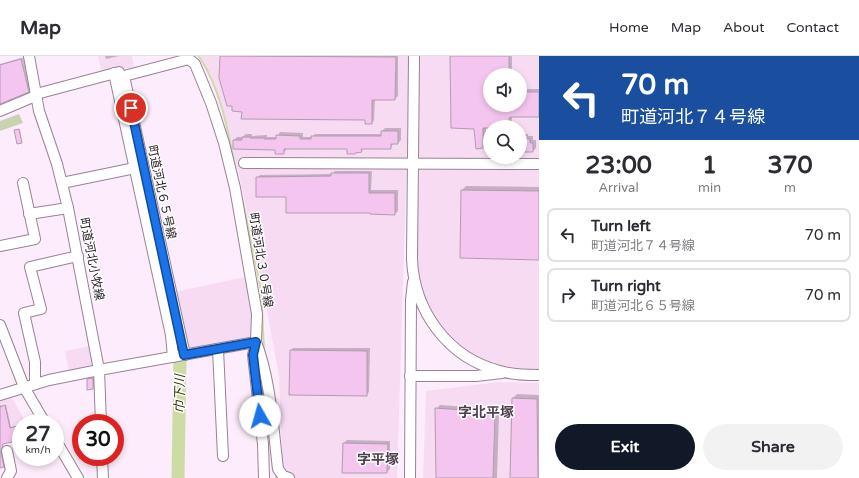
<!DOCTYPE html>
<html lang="en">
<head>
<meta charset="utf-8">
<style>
	:root { --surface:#fff; --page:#f2f2f3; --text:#2b2b33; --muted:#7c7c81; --line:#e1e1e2; --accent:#111827 }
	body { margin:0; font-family:"Varela Round","Noto Sans JP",sans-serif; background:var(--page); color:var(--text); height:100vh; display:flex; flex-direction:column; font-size:15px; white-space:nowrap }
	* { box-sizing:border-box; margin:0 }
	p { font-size:13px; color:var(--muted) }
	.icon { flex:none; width:22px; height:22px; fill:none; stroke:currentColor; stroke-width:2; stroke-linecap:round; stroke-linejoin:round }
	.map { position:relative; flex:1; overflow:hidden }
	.panel { display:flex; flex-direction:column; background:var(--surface); width:320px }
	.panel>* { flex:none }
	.hud { background:#1a4fa0; color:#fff; overflow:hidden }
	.tools { position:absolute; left:483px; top:12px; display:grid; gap:8px }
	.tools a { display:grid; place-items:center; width:44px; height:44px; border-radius:50%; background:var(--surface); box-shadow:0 2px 6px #0003; font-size:20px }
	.speed { position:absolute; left:12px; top:358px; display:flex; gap:8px; font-size:20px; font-weight:700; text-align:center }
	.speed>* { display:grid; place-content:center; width:52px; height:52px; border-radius:50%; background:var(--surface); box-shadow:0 2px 6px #0003; line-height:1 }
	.speed small { font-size:10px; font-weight:400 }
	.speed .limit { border:6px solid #d22; background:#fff; color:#111 }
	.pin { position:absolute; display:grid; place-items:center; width:34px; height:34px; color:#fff; margin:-17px; border:2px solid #fff; border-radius:50%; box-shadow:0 1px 4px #0007 }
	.me { position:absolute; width:44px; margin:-22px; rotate:353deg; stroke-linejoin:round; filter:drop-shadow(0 0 3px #0008) }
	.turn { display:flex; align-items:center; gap:14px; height:84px; padding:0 16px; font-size:18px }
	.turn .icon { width:52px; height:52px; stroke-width:2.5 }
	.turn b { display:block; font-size:28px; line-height:34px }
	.eta { display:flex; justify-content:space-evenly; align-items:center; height:68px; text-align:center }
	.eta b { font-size:24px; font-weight:700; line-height:28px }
	.primary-button { display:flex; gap:8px; margin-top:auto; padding:8px 16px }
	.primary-button a { flex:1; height:46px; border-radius:24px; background:var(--accent); color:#fff; font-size:16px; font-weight:700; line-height:46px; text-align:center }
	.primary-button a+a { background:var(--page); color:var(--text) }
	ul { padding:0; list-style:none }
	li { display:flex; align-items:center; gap:12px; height:54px; margin:0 8px 6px; padding:0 8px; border:2px solid var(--line); border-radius:8px }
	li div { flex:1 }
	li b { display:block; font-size:15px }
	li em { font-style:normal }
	header { display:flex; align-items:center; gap:24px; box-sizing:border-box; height:56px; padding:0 20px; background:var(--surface); border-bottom:1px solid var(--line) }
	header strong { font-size:19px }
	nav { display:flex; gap:22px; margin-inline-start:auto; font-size:14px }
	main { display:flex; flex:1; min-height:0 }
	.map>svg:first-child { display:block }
	.built { fill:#f7dbf3; fill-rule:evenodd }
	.green { fill:#c9d3b1 }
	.shadow { fill:#0003 }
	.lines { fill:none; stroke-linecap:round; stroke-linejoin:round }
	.stream { stroke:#cddca5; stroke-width:2 }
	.river { stroke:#cddca5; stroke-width:13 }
	.building { fill:#f4c6ef; stroke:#b09cad }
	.minor-casing { stroke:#978394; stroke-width:12 }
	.minor { stroke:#fff; stroke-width:10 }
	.route-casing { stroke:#114b97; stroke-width:10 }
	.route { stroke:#1a73e8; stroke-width:7 }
	.labels { text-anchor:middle; stroke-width:3; stroke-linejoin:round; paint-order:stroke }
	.street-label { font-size:12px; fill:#231c23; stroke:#fff }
	.water-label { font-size:13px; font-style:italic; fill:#2b340b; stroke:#fff }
	.quarter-label { font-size:14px; font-weight:bold; fill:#503e4e; stroke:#fff }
</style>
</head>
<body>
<header>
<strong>Map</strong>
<nav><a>Home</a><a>Map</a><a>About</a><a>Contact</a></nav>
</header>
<main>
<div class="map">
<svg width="539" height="422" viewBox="0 0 539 422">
	<rect width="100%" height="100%" fill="#fdecfb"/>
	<g class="built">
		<polygon points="98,0 132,0 134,11 102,19"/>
		<polygon points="201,0 410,0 397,422 283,422 279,321 263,232 238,114 222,52 214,26"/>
		<path d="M414,0H539V319H524L460,296L419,240L412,107ZM490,19H520V49H490ZM490,71H520V101H490Z"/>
		<polygon points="246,221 254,258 254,284 187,296 174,236"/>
		<polygon points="91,290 93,307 90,312 69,316 65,295"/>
		<polygon points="499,326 539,327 539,422 423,422 426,335"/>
		<polygon points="9,340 11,340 26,367 21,367 21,369 0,374 0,344"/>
	</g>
	<polygon class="green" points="19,58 23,67 0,75 0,65"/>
	<g class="shadow">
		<polygon points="105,0 119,0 106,3"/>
		<polygon points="221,0 398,0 398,40 395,43 375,43 374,64 372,67 366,63 234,49 220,22"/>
		<polygon points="451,0 512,0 512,16 514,16 514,19 490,19 490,49 520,49 520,30 527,30 527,33 539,33 539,60 512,60 512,71 486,71 486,88 483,91"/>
		<polygon points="24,1 31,32 28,35 0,48 0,8"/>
		<polygon points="385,72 401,72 401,84 398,87 394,87 390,92 364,92 361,95 348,92 286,92 286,94 283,97 276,93 234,84 237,81 242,81 246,78 252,78 252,80 267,79 267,81 277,81 280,76 303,77 303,81 312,81 315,78 382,78 382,75"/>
		<polygon points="20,73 22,85 18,87 16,74"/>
		<polygon points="520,78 528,78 528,80 533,80 533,84 536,84 536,92 533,95 520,95"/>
		<polygon points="335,115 372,115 371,134 398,134 398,155 395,158 372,156 287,140 257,122 260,119 332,118"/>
		<polygon points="466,130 539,131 539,203 462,134"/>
		<polygon points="293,292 370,292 369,336 366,339 291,295"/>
		<polygon points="94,321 95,331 93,332 88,324"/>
		<polygon points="517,338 539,339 539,422 511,422 513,342"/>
		<polygon points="0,349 3,350 6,349 11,371 17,370 18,374 21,373 21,383 4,387 1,394 4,410 0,411"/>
		<polygon points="440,349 468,351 467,355 499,356 497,422 437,422 436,353"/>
		<polygon points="347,384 390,385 390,413 387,416 344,387"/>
	</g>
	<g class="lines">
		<g class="stream">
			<path d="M199,0C222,35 229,80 237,120"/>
			<polyline points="242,142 261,234 264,293"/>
			<polyline points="276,417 276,422"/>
		</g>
		<polyline class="river" points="173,272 180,302 178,422"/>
	</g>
	<g class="building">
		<polygon points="220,0 396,1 395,44 372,44 372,68 365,68 365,64 241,63 242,56 232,55 232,50 227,50 219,22"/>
		<polygon points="450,0 509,0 509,19 490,19 490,49 520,49 520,36 539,36 539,61 511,61 509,62 509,71 490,71 490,72 483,72 483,92 476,93 474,73 451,72"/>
		<polygon points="21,3 29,36 0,48 0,9"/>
		<polygon points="19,73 22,87 17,88 14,74"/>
		<polygon points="381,75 398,75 398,88 391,88 391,93 361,93 362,96 355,97 355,98 347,98 347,93 284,93 284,98 275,98 275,94 233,93 233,84 242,84 242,81 250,81 250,82 264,82 264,83 276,83 276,79 300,80 300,83 311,83 311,80 381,80"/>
		<polygon points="520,81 530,83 530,87 533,87 533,96 520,96"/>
		<polygon points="331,117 369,117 369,137 395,137 395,159 370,158 370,157 286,157 286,141 256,141 256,121 331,120"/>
		<polygon points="461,134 539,135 539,204 460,202"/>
		<polygon points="290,294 367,295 367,340 289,339"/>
		<polygon points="93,322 93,333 87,334 87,323"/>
		<polygon points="512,342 537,343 538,422 510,422"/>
		<polygon points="5,349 10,372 17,370 17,374 20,374 21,384 3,388 1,396 4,411 0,412 0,351"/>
		<polygon points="435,352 464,354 464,358 495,359 493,422 436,422"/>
		<polygon points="343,387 388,388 387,417 342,417"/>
	</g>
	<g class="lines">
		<defs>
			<g id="minor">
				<polyline points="185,0 195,8 211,47 224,87 235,132 257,258 256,286 253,299 263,388 264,422"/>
				<path d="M414,0L412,203C414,255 448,302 500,315C513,319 526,319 539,319"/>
				<polyline points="114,17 171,279 173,301"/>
				<polyline points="0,55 33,41 40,37 119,16"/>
				<polyline points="244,107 539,108"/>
				<polyline points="62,127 135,112"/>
				<polyline points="29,158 68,152"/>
				<polyline points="0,190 35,183 23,127"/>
				<polyline points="0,269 24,331 45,367"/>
				<polyline points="218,293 223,400"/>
				<polyline points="185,299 124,20 189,3"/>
				<polyline points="410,320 476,320 502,317"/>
				<polyline points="35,328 35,306 24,257 41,253 30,211 78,200"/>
				<polyline points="0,339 49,324 99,314 68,152 57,108 39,55 29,0"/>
				<path d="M101,367L99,314L256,286C271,325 273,372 278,413L283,420L289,422"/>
				<polyline points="55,383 78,422"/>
				<polyline points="102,401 103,422"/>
				<polyline points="7,422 11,415 7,395"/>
				<polyline points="410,422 411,244 413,226"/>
			</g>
		</defs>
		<use href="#minor" class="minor-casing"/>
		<use href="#minor" class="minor"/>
	</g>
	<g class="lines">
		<defs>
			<polyline id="route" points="131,52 184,299 256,286 253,299 260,360"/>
		</defs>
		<use href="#route" class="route-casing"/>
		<use href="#route" class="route"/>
	</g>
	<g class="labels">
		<g class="street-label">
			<text transform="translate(162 136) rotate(78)" y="4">町道河北６５号線</text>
			<text transform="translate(92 203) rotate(79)" y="4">町道河北小牧線</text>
			<text transform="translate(261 204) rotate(81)" y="4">町道河北３０号線</text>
		</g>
		<g class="water-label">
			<text transform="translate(179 338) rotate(-89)" y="5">巾下川</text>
		</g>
		<g class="quarter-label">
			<text x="486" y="361">字北平塚</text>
			<text x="378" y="408">字平塚</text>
		</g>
	</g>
</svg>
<div class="tools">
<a><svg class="icon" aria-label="sound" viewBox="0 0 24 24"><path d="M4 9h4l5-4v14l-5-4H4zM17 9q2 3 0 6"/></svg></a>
<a><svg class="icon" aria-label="search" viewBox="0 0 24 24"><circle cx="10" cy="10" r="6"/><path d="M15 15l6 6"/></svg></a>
</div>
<div class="speed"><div>27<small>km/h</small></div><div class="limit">30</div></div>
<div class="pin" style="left:131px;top:52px;background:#d93025"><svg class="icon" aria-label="arrive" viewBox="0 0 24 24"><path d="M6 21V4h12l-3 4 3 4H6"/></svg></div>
<svg class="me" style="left:260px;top:360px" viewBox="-20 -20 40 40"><circle r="19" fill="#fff"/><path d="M0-13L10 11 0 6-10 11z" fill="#1a73e8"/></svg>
</div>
<section class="panel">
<div class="hud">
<div class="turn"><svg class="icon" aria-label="left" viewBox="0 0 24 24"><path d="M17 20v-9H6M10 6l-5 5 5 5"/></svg><div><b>70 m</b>町道河北７４号線</div></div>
</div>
<div class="eta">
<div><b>23:00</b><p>Arrival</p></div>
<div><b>1</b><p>min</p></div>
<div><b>370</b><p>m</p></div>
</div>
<ul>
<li><svg class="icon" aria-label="left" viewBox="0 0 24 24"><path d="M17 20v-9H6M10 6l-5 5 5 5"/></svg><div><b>Turn left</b><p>町道河北７４号線</p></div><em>70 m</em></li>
<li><svg class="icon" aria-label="right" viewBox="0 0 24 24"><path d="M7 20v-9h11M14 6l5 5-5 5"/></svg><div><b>Turn right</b><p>町道河北６５号線</p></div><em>70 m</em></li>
</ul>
<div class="primary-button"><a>Exit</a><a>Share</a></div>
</section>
</main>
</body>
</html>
